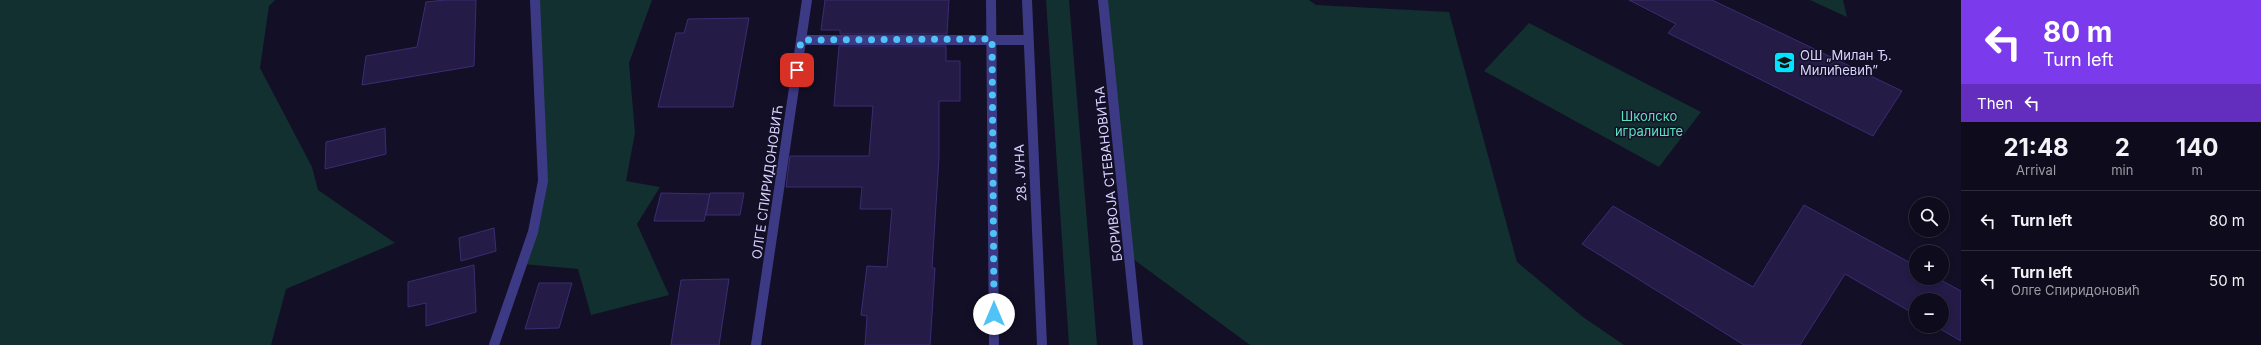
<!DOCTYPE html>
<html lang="en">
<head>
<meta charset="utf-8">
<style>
	:root { --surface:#0e0b1c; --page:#171425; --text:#f1f3f6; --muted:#9b9ba3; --line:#2e2b3b }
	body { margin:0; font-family:Inter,sans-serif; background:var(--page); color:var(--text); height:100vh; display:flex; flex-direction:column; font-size:15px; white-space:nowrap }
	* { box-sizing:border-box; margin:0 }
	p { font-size:13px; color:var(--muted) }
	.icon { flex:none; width:22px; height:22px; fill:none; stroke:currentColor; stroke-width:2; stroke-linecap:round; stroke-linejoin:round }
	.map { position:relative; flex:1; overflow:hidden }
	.details { display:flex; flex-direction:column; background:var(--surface); width:300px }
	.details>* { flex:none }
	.banner { background:#7c3aed; color:#fff; overflow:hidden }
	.controls { position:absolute; left:1909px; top:197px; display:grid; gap:8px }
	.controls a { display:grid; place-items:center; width:40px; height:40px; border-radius:50%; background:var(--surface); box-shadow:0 2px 6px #0003,0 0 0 1px var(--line); font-size:20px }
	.pin { position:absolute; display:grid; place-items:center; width:34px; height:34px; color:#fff; margin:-17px; border-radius:8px; box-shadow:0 2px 6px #0006 }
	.me { position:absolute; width:44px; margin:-22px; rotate:0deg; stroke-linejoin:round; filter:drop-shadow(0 0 3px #0008) }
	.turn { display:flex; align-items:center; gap:14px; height:84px; padding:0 16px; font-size:18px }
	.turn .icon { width:52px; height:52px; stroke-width:2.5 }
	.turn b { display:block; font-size:28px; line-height:34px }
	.then { display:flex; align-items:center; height:38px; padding:0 16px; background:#0003; gap:8px; font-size:15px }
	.eta { display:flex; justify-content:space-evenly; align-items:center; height:68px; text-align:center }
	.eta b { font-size:24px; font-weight:700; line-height:28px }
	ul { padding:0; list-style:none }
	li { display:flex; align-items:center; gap:12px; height:60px; padding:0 16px; border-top:1px solid var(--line) }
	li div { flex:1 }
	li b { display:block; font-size:15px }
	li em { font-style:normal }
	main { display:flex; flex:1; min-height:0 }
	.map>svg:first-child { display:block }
	.green { fill:#12302f }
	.building { fill:#241b47; stroke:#3b2d73 }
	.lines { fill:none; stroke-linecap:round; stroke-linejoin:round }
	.minor { stroke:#3d3a85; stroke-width:10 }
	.route { stroke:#4fc3f7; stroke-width:7; stroke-dasharray:0 12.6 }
	.labels { text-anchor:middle; stroke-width:3; stroke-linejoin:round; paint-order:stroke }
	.poi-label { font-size:13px; fill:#d9d4ff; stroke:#130f26; text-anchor:start }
	.park-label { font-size:13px; fill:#5fe0c0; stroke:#130f26 }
	.street-label { font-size:13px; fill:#d9d4ff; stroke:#130f26 }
</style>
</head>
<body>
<main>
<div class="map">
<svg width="1961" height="345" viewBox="0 0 1961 345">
	<rect width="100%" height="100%" fill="#130f26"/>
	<g class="green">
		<polygon points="0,0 275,0 269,6 260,68 312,167 318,190 395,243 286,289 271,345 0,345"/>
		<polygon points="532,0 652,0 629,63 635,133 626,181 660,187 637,224 669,295 591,315 578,269 523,264 543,181"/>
		<polygon points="1046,0 1069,0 1097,345 1069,345"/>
		<polygon points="1103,0 1309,0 1316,5 1449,12 1517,262 1583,317 1624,345 1250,345 1129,256"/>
		<polygon points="1810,0 1843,0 1847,17"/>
		<polygon points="1529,23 1701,112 1659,167 1484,71"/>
	</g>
	<g class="building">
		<polygon points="445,0 476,0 474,66 362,85 366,56 417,47 426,2"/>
		<polygon points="825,0 949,0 947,34 840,34 840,30 821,30"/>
		<polygon points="1629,0 1712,0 1902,91 1873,136 1668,33 1676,24"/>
		<polygon points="749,18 733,107 658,107 676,33 684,33 688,19"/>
		<polygon points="839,46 946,46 946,61 960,61 960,101 939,101 939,158 932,268 935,268 930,345 865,345 867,316 861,315 867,266 887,267 892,209 860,209 862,187 786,187 790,156 869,156 873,106 834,106"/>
		<polygon points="385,128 386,154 325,169 326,142"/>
		<polygon points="661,193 710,194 704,221 654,221"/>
		<polygon points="710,193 744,193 740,215 706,215"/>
		<polygon points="1804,205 1916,266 1916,278 1937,278 1961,291 1961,341 1935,326 1942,326 1942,300 1916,300 1916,315 1845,274 1800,345 1744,345 1582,244 1613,206 1753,287"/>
		<polygon points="494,228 496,251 461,261 459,238"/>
		<polygon points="474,265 476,312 426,326 426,303 408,307 408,282"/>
		<polygon points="729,279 719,345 671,345 681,280"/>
		<polygon points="539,283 572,283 559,328 525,329"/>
	</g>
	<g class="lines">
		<g class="minor">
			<polyline points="991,0 994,345"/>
			<polyline points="1027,0 1042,345"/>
			<polyline points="1103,0 1138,345"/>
			<polyline points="801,40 1028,40"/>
			<polyline points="494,345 533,232 543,181 535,0"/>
			<polyline points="756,345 807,0"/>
		</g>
	</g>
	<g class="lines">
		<polyline class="route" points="797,70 801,40 992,39 994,314"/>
	</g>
	<defs>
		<symbol id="school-square" viewBox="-11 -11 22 22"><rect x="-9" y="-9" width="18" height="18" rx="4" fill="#00e5ff" stroke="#130f26"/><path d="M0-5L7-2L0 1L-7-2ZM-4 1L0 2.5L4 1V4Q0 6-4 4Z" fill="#111"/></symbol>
	</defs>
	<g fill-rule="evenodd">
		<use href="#school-square" x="1772" y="50" width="25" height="25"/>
	</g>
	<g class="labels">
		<g class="poi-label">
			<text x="1800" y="60">ОШ „Милан Ђ.<tspan x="1800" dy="15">Милићевић”</tspan></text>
		</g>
		<g class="park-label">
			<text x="1649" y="121">Школско<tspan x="1649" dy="15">игралиште</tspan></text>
		</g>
		<g class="street-label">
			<text transform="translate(1020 173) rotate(-93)" y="5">28. ЈУНА</text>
			<text transform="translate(1108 174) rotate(-96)" y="5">БОРИВОЈА СТЕВАНОВИЋА</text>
			<text transform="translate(767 182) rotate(-82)" y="5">ОЛГЕ СПИРИДОНОВИЋ</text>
		</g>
	</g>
</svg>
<div class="controls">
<a><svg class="icon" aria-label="search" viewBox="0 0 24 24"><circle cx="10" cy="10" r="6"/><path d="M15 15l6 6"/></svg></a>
<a>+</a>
<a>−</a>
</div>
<div class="pin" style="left:797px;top:70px;background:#d93025"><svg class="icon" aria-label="arrive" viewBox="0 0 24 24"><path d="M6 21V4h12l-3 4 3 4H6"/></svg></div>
<svg class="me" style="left:994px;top:314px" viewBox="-20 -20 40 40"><circle r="19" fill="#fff"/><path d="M0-13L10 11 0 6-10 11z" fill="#4fc3f7"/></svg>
</div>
<section class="details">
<div class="banner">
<div class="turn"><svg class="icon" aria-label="left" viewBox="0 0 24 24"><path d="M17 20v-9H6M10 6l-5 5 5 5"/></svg><div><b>80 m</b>Turn left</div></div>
<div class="then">Then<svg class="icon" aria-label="left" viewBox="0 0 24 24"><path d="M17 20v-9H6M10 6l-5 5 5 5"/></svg></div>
</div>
<div class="eta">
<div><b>21:48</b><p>Arrival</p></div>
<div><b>2</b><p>min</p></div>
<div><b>140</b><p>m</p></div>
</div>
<ul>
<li><svg class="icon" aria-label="left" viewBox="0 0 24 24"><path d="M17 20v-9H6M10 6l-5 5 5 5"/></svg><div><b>Turn left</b></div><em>80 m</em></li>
<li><svg class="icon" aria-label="left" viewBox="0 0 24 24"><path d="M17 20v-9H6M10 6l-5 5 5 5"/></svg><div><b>Turn left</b><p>Олге Спиридоновић</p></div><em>50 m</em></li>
</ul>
</section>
</main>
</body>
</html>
